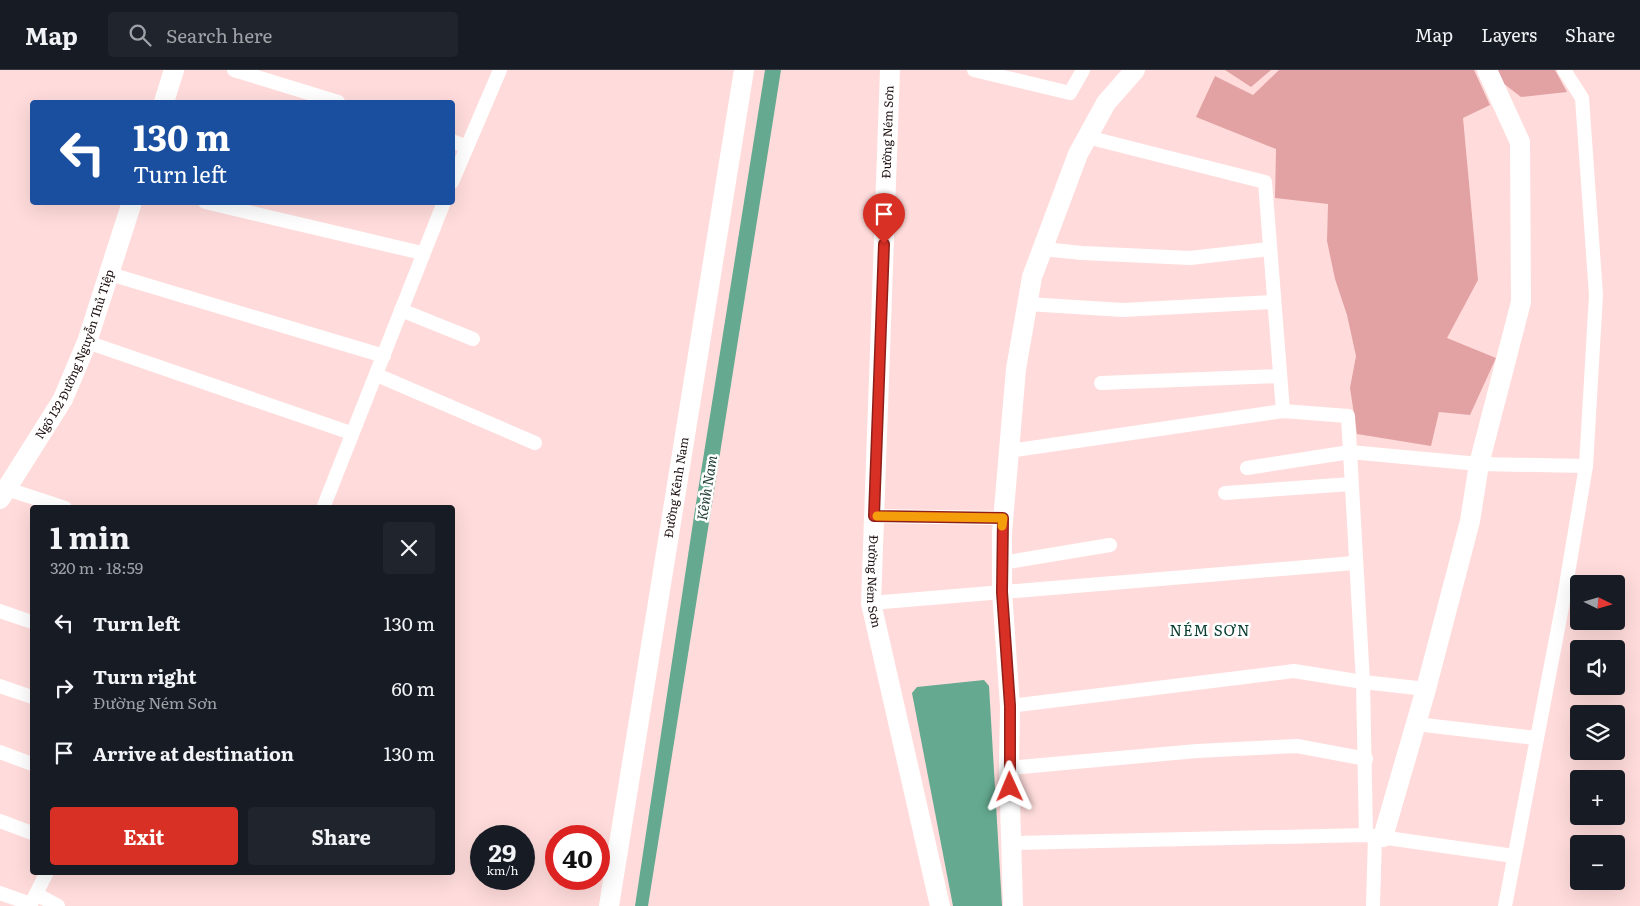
<!DOCTYPE html>
<html lang="en">
<head>
<meta charset="utf-8">
<style>
	:root { --surface:#171b24; --page:#20242c; --text:#f1f3f6; --muted:#9ea1a6; --line:#363941; --accent:#d93025 }
	body { margin:0; font-family:Literata,serif; background:var(--page); color:var(--text); height:100vh; display:flex; flex-direction:column; font-size:19px; white-space:nowrap }
	* { box-sizing:border-box; margin:0 }
	p { font-size:16px; color:var(--muted) }
	.icon { flex:none; width:28px; height:28px; fill:none; stroke:currentColor; stroke-width:2; stroke-linecap:round; stroke-linejoin:round }
	.map { position:relative; flex:1; overflow:hidden }
	.panel { position:absolute; left:30px; top:435px; width:425px; height:370px; display:flex; flex-direction:column; background:var(--surface); border-radius:5px; box-shadow:0 5px 20px #0002 }
	.panel>* { flex:none }
	.guide { position:absolute; left:30px; top:30px; width:425px; height:105px; border-radius:5px; box-shadow:0 5px 20px #0002; background:#1a4fa0; color:#fff; overflow:hidden }
	.needle { width:32px; rotate:95deg }
	.tools { position:absolute; left:1570px; top:505px; display:grid; gap:10px }
	.tools a { display:grid; place-items:center; width:55px; height:55px; border-radius:5px; background:var(--surface); box-shadow:0 5px 20px #0002; font-size:25px }
	.speed { position:absolute; left:470px; top:755px; display:flex; gap:10px; font-size:25px; font-weight:700; text-align:center }
	.speed>* { display:grid; place-content:center; width:65px; height:65px; border-radius:50%; background:var(--surface); box-shadow:0 5px 20px #0002; line-height:1 }
	.speed small { font-size:12px; font-weight:400 }
	.speed .limit { border:8px solid #d22; background:#fff; color:#111 }
	.pin { position:absolute; display:grid; place-items:center; width:42px; height:42px; color:#fff; margin:-51px -21px; border-radius:50% 50% 50% 0; rotate:-45deg; box-shadow:0 0 5px #0007 }
	.pin .icon { rotate:45deg }
	.me { position:absolute; width:55px; margin:-28px; rotate:359deg; stroke-linejoin:round; filter:drop-shadow(0 0 4px #0008) }
	.turn { display:flex; align-items:center; gap:18px; height:105px; padding:0 20px; font-size:22px }
	.turn .icon { width:65px; height:65px; stroke-width:2.5 }
	.turn b { display:block; font-size:35px; line-height:42px }
	.round { display:grid; place-items:center; flex:none; width:52px; height:52px; border-radius:5px; background:var(--page) }
	.overview { display:flex; align-items:center; justify-content:space-between; height:85px; padding:0 20px }
	h1 { font-size:30px; font-weight:700; line-height:38px }
	.button { display:flex; gap:10px; margin-top:auto; padding:10px 20px }
	.button a { flex:1; height:58px; border-radius:5px; background:var(--accent); color:#fff; font-size:20px; font-weight:700; line-height:58px; text-align:center }
	.button a+a { background:var(--page); color:var(--text) }
	ul { padding:0; list-style:none }
	li { display:flex; align-items:center; gap:15px; height:65px; padding:0 20px }
	li div { flex:1 }
	li b { display:block; font-size:19px }
	li em { font-style:normal }
	header { display:flex; align-items:center; gap:30px; box-sizing:border-box; height:70px; padding:0 25px; background:var(--surface); border-bottom:1px solid var(--line) }
	header strong { font-size:24px }
	nav { display:flex; gap:28px; margin-inline-start:auto; font-size:18px }
	.search { width:350px; height:45px; background:var(--page); display:flex; align-items:center; gap:12px; box-sizing:border-box; padding:0 18px; border-radius:5px; color:var(--muted); font-size:19px }
	.map>svg:first-child { display:block }
	.green { fill:#e2a2a3 }
	.water { fill:#64a990 }
	.lines { fill:none; stroke-linecap:round; stroke-linejoin:round }
	.street { stroke:#fff; stroke-width:14 }
	.secondary { stroke:#fff; stroke-width:20 }
	.route-casing { stroke:#8d1f18; stroke-width:12 }
	.route { stroke:#d93025; stroke-width:9 }
	.slow { stroke:#f59e0b; stroke-width:9 }
	.labels { text-anchor:middle; stroke-width:5; stroke-linejoin:round; paint-order:stroke }
	.street-label { font-size:12px; fill:#1e0f10; stroke:#fff }
	.water-label { font-size:14px; font-style:italic; fill:#18382d; stroke:#fff }
	.quarter-label { font-size:15px; letter-spacing:1px; fill:#063c2d; stroke:#fff }
</style>
</head>
<body>
<header>
<strong>Map</strong>
<div class="search"><svg class="icon" aria-label="search" viewBox="0 0 24 24"><circle cx="10" cy="10" r="6"/><path d="M15 15l6 6"/></svg>Search here</div>
<nav><a>Map</a><a>Layers</a><a>Share</a></nav>
</header>
<div class="map">
<svg width="1640" height="836" viewBox="0 0 1640 836">
	<rect width="100%" height="100%" fill="#ffdcdb"/>
	<g class="green">
		<polygon points="1225,0 1271,0 1251,17"/>
		<polygon points="1279,0 1474,0 1490,35 1463,48 1478,210 1447,268 1496,288 1470,345 1439,342 1431,376 1357,364 1350,318 1356,286 1347,245 1335,209 1327,171 1328,134 1275,128 1276,79 1196,47 1215,6 1253,25"/>
		<polygon points="1486,0 1555,0 1567,22 1521,27"/>
	</g>
	<g class="water">
		<polygon points="765,0 781,0 648,836 635,836 694,446"/>
		<polygon points="984,610 989,616 1002,836 953,836 912,623 917,617"/>
	</g>
	<g class="lines">
		<g class="street">
			<polyline points="234,0 338,32"/>
			<polyline points="974,0 1070,23 1083,0"/>
			<polyline points="1087,67 1265,112 1283,341"/>
			<polyline points="452,71 467,77"/>
			<polyline points="452,112 500,0"/>
			<polyline points="205,132 422,183"/>
			<polyline points="1043,179 1082,183 1190,188 1269,179"/>
			<polyline points="110,204 384,286"/>
			<polyline points="1027,234 1123,240 1274,232"/>
			<polyline points="401,240 473,269"/>
			<polyline points="87,272 351,363"/>
			<polyline points="377,305 535,373"/>
			<polyline points="1101,313 1280,306"/>
			<polyline points="1009,381 1283,341 1348,346 1363,612 1366,765"/>
			<polyline points="1247,398 1350,382 1479,394 1586,396"/>
			<polyline points="7,419 65,438"/>
			<polyline points="1225,423 1351,414"/>
			<polyline points="323,438 444,132"/>
			<polyline points="874,446 1003,448"/>
			<polyline points="1002,493 1110,475"/>
			<polyline points="871,533 1354,493"/>
			<polyline points="0,541 32,552"/>
			<polyline points="0,616 32,627"/>
			<polyline points="1010,636 1294,601 1363,612 1426,619"/>
			<polyline points="1416,654 1536,668"/>
			<polyline points="0,682 32,694"/>
			<polyline points="1009,698 1197,681 1297,676 1366,689"/>
			<polyline points="0,751 32,763"/>
			<polyline points="1011,773 1366,765 1514,786"/>
			<polyline points="0,823 31,834"/>
			<polyline points="36,824 58,836"/>
			<polyline points="30,836 47,802"/>
			<polyline points="1373,836 1375,766"/>
			<polyline points="1505,836 1564,527 1586,396 1596,225 1582,28 1564,0"/>
		</g>
		<g class="secondary">
			<path id="s1" d="M890,0L871,533L940,836"/>
			<polyline points="164,32 174,0"/>
			<path id="s2" d="M0,429L63,329L87,272L132,132"/>
			<polyline points="1383,767 1426,619 1470,451 1479,394 1521,232 1520,72 1487,0"/>
			<path id="s3" d="M609,836L744,0"/>
			<polyline points="1013,836 1009,698 1010,636 1002,522 1002,463 1016,299 1032,207 1078,84 1106,33 1135,0"/>
		</g>
	</g>
	<g class="lines">
		<defs>
			<polyline id="route" points="884,174 874,446 1003,448 1002,522 1010,636 1010,717"/>
		</defs>
		<use href="#route" class="route-casing"/>
		<use href="#route" class="route"/>
		<polyline class="slow" points="877,446 1003,448 1002,456"/>
	</g>
	<g class="labels">
		<g class="street-label">
			<text transform="translate(888 62) rotate(-88)" y="4">Đường Ném Sơn</text>
			<text dy="4" stroke="none"><textPath href="#s2" startOffset="164">Ngõ 132 Đường Nguyễn Thủ Tiệp</textPath></text>
			<text dy="4" stroke="none"><textPath href="#s3" startOffset="424">Đường Kênh Nam</textPath></text>
			<text dy="4" stroke="none"><textPath href="#s1" startOffset="512">Đường Ném Sơn</textPath></text>
		</g>
		<g class="water-label">
			<text transform="translate(707 418) rotate(-81)" y="5">Kênh Nam</text>
		</g>
		<g class="quarter-label">
			<text x="1210" y="566">NÉM SƠN</text>
		</g>
	</g>
</svg>
<div class="tools">
<a><svg class="needle" viewBox="-14 -14 28 28"><path d="M0-13l5 13h-10z" fill="#e53935"/><path d="M0 13l5-13h-10z" fill="#9ea1a6"/></svg></a>
<a><svg class="icon" aria-label="sound" viewBox="0 0 24 24"><path d="M4 9h4l5-4v14l-5-4H4zM17 9q2 3 0 6"/></svg></a>
<a><svg class="icon" aria-label="layers" viewBox="0 0 24 24"><path d="M12 4l9 5-9 5-9-5zM3 14l9 5 9-5"/></svg></a>
<a>+</a>
<a>−</a>
</div>
<div class="speed"><div>29<small>km/h</small></div><div class="limit">40</div></div>
<div class="pin" style="left:884px;top:174px;background:#d93025"><svg class="icon" aria-label="arrive" viewBox="0 0 24 24"><path d="M6 21V4h12l-3 4 3 4H6"/></svg></div>
<svg class="me" style="left:1010px;top:717px" viewBox="-20 -20 40 40"><path d="M0-17L14 15 0 8-14 15z" fill="#d93025" stroke="#fff" stroke-width="4"/></svg>
<div class="guide">
<div class="turn"><svg class="icon" aria-label="left" viewBox="0 0 24 24"><path d="M17 20v-9H6M10 6l-5 5 5 5"/></svg><div><b>130 m</b>Turn left</div></div>
</div>
<section class="panel">
<div class="overview"><div><h1>1 min</h1><p>320 m · 18:59</p></div><a class="round"><svg class="icon" aria-label="close" viewBox="0 0 24 24"><path d="M6 6l12 12M18 6L6 18"/></svg></a></div>
<ul>
<li><svg class="icon" aria-label="left" viewBox="0 0 24 24"><path d="M17 20v-9H6M10 6l-5 5 5 5"/></svg><div><b>Turn left</b></div><em>130 m</em></li>
<li><svg class="icon" aria-label="right" viewBox="0 0 24 24"><path d="M7 20v-9h11M14 6l5 5-5 5"/></svg><div><b>Turn right</b><p>Đường Ném Sơn</p></div><em>60 m</em></li>
<li><svg class="icon" aria-label="arrive" viewBox="0 0 24 24"><path d="M6 21V4h12l-3 4 3 4H6"/></svg><div><b>Arrive at destination</b></div><em>130 m</em></li>
</ul>
<div class="button"><a>Exit</a><a>Share</a></div>
</section>
</div>
</body>
</html>
